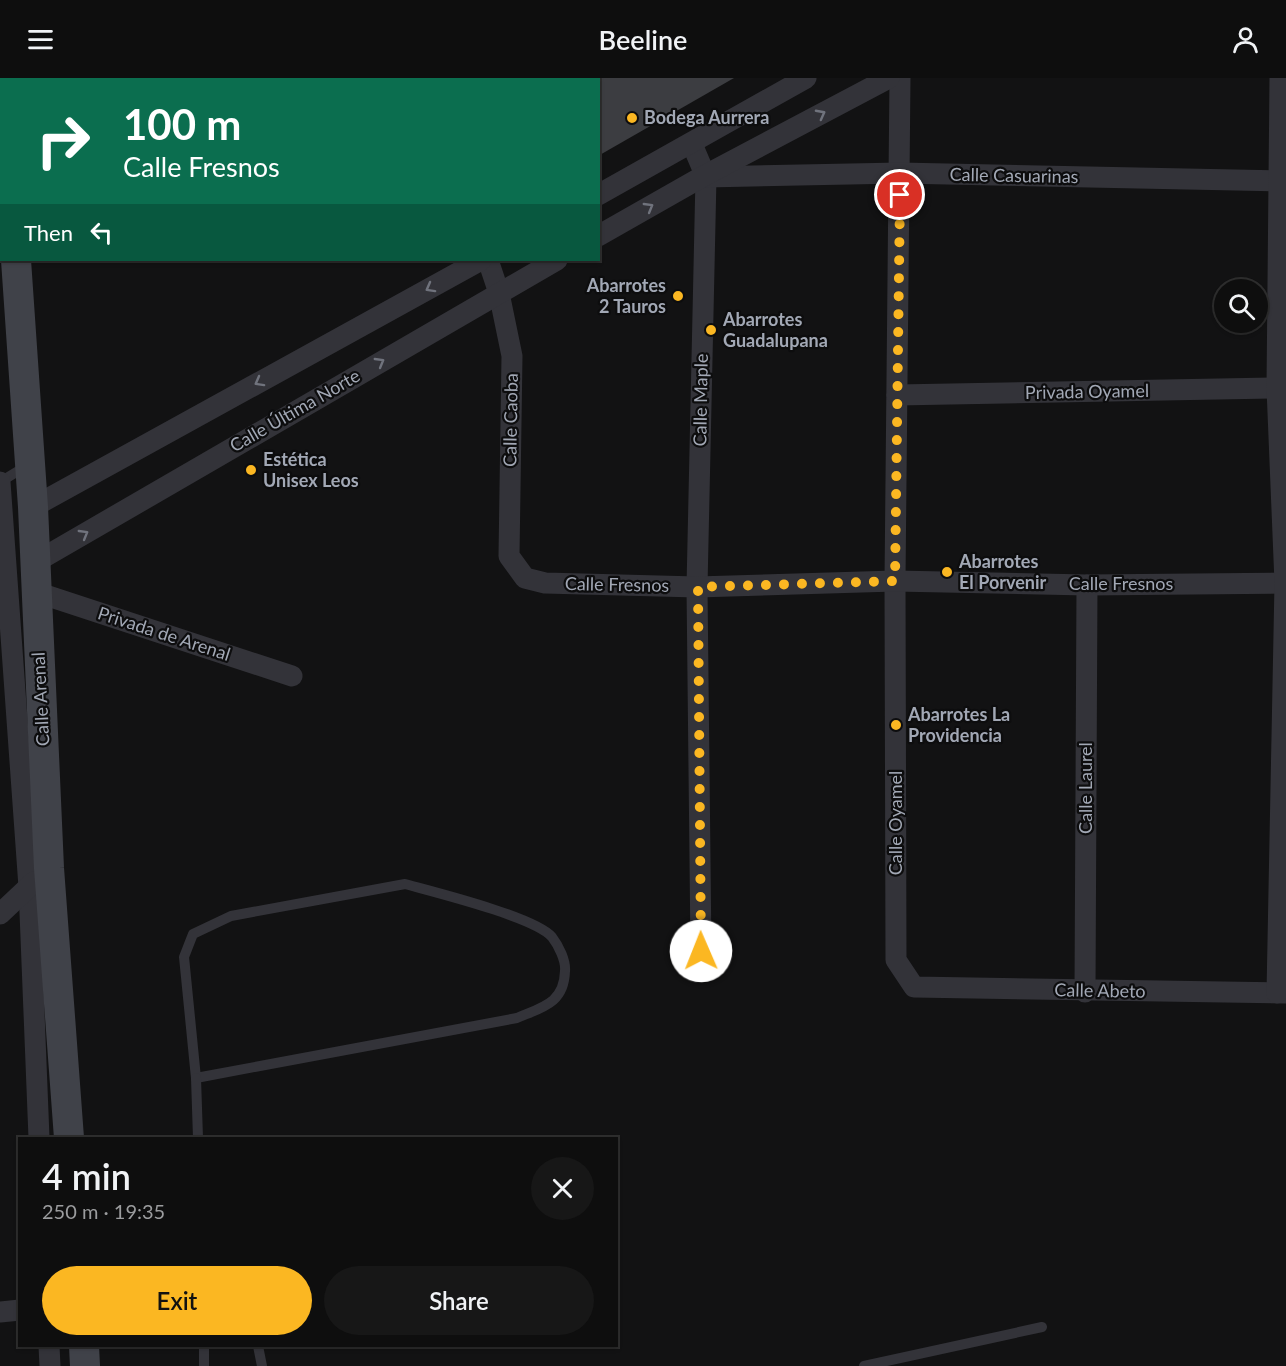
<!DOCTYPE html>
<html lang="en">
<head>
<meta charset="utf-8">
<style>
	:root { --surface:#0e0e0e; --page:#171717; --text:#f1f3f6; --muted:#9b9c9e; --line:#2e2e2e; --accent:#fbb722 }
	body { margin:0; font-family:Lato,sans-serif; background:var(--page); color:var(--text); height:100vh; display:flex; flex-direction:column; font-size:22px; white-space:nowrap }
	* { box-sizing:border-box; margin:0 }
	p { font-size:20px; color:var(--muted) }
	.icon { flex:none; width:33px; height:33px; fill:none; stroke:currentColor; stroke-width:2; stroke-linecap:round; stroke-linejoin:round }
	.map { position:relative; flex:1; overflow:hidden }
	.drawer { position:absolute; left:18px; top:1059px; width:600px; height:210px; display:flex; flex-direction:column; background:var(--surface); border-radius:0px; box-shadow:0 2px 4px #0004,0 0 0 2px var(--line) }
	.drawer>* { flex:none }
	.guide { position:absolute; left:0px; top:0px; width:600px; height:183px; box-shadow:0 2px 4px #0004,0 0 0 2px var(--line); background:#0b6e4f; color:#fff; overflow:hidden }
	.tools { position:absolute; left:1214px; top:201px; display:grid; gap:12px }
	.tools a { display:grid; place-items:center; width:54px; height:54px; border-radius:50%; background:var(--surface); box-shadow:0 2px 4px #0004,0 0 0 2px var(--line); font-size:30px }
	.pin { position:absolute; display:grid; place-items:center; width:51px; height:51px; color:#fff; margin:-26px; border:3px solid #fff; border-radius:50%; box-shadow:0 2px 6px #0007 }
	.me { position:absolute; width:66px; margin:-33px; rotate:359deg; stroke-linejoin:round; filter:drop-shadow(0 0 4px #0008) }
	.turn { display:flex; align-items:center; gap:21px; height:126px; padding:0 24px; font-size:27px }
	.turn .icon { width:78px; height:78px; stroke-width:2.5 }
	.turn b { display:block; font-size:42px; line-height:51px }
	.then { display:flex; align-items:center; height:57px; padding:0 24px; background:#0003; gap:12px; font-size:22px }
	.round { display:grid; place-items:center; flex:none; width:63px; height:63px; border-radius:32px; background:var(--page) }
	.summary { display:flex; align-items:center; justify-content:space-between; height:102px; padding:0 24px }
	h1 { font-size:36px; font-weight:600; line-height:45px }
	.cta { display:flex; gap:12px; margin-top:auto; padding:12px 24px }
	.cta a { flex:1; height:69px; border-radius:36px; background:var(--accent); color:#111; font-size:24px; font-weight:600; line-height:69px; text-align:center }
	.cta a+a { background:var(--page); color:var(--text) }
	header { display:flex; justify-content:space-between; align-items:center; height:78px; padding:0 24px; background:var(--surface); font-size:27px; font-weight:600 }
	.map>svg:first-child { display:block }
	.building { fill:#3c3d41 }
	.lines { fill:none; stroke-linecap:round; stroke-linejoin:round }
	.lane { stroke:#333339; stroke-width:10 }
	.street { stroke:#333339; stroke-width:21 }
	.secondary { stroke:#404249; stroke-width:30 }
	.oneway { stroke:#70737d }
	.route { stroke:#fbb722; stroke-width:10; stroke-dasharray:0 18 }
	.poi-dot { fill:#fbb722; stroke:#0d0d0e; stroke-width:2 }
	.labels { text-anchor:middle; stroke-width:4.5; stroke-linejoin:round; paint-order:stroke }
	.poi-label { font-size:18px; font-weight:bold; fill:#a2a8b5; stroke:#0d0d0e; text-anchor:start }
	.street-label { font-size:18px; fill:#a2a8b5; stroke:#0d0d0e }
</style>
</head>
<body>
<header><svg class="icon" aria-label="menu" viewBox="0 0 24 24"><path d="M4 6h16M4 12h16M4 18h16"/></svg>Beeline<svg class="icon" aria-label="person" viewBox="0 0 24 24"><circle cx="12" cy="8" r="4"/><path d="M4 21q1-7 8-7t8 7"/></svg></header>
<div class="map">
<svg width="1286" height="1288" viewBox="0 0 1286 1288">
	<rect width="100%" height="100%" fill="#121213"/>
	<polygon class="building" points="598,0 734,0 598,78"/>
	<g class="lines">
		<g class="lane">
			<polyline points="324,0 324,2"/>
			<polyline points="398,0 399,2"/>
			<polyline points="138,2 140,0"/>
			<polyline points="0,172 2,172"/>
			<polyline points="0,404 28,387"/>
			<path d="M405,806C434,814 535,839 552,859C559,868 566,883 565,893C564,925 543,929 517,940L196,1000L184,879L193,856L231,838Z"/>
			<polyline points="196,1000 198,1060"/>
			<polyline points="258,1268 262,1288"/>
			<polyline points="204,1288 204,1268"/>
			<polyline points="864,1288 1042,1249"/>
		</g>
		<g class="street">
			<polyline points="900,0 895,503 896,882 914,909 1286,915"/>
			<polyline points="692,66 706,99 697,509 701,873"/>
			<polyline points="706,99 900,95 1286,103"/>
			<polyline points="598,117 806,0"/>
			<polyline points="598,158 700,100 889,0"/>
			<polyline points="488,182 499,215 512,278 509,478 525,500 545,505 697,509 895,503 1087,507 1286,505"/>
			<polyline points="897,317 1277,310"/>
			<polyline points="0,404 29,809 39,1060"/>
			<polyline points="33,429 481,182"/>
			<polyline points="34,485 557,182"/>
			<polyline points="36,514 292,598"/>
			<polyline points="0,836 34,804"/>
			<polyline points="1085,914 1087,507"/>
			<polyline points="1277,915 1285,505 1277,310 1280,0"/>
			<polyline points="0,1234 20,1232"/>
			<polyline points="49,1268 50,1288"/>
		</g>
		<g class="secondary">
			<polyline points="4,0 5,2"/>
			<polyline points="16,182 33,429 49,790 69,1060"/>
			<polyline points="84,1268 85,1288"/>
		</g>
	</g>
	<defs><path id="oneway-chevron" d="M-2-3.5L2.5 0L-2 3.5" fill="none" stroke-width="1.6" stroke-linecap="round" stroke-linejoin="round" transform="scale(1.5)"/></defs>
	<g class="oneway">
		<use href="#oneway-chevron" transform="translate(821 36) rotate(-28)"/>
		<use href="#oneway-chevron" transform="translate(649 129) rotate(-30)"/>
		<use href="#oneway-chevron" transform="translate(430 210) rotate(151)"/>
		<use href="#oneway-chevron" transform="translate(380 284) rotate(-30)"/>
		<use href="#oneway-chevron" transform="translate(259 304) rotate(151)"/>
		<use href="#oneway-chevron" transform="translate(84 456) rotate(-30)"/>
	</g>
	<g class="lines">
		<polyline class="route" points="701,873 698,509 895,503 900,117"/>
	</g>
	<g class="poi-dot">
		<circle cx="632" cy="40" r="6"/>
		<circle cx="678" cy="218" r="6"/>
		<circle cx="711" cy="252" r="6"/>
		<circle cx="251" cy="392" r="6"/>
		<circle cx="947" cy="494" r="6"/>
		<circle cx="896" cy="647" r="6"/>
	</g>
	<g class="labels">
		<g class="poi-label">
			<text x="644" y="46">Bodega Aurrera</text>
			<text x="666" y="214" text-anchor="end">Abarrotes<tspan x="666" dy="21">2 Tauros</tspan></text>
			<text x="723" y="248">Abarrotes<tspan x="723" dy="21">Guadalupana</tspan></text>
			<text x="263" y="388">Estética<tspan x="263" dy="21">Unisex Leos</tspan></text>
			<text x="959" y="490">Abarrotes<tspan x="959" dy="21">El Porvenir</tspan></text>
			<text x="908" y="643">Abarrotes La<tspan x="908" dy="21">Providencia</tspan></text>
		</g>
		<g class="street-label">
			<text transform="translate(1014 98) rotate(1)" y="6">Calle Casuarinas</text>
			<text transform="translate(1087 314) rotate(-1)" y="6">Privada Oyamel</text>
			<text transform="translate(701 322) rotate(-89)" y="6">Calle Maple</text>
			<text transform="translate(295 333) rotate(-30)" y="6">Calle Última Norte</text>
			<text transform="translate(511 342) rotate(-89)" y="6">Calle Caoba</text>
			<text x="1121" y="512">Calle Fresnos</text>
			<text transform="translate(617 507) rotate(1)" y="6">Calle Fresnos</text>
			<text transform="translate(164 556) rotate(18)" y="6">Privada de Arenal</text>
			<text transform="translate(41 621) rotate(-93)" y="6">Calle Arenal</text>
			<text transform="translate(1086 710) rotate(-90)" y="6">Calle Laurel</text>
			<text transform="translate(896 745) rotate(-90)" y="6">Calle Oyamel</text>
			<text transform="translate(1100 913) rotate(1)" y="6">Calle Abeto</text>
		</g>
	</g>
</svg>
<div class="tools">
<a><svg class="icon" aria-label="search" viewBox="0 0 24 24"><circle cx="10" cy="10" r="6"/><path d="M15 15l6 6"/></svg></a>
</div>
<div class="pin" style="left:900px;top:117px;background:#d93025"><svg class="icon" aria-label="arrive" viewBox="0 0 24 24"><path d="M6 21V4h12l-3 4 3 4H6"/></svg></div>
<svg class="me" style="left:701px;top:873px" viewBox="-20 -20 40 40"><circle r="19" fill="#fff"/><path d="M0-13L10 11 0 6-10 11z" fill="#fbb722"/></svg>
<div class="guide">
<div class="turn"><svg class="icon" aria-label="right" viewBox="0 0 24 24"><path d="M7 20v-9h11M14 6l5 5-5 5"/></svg><div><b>100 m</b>Calle Fresnos</div></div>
<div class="then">Then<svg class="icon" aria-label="left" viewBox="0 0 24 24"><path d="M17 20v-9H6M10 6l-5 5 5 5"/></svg></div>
</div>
<section class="drawer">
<div class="summary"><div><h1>4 min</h1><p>250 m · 19:35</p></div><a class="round"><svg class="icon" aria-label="close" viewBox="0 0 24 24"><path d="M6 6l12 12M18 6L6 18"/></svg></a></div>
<div class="cta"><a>Exit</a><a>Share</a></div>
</section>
</div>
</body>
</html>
